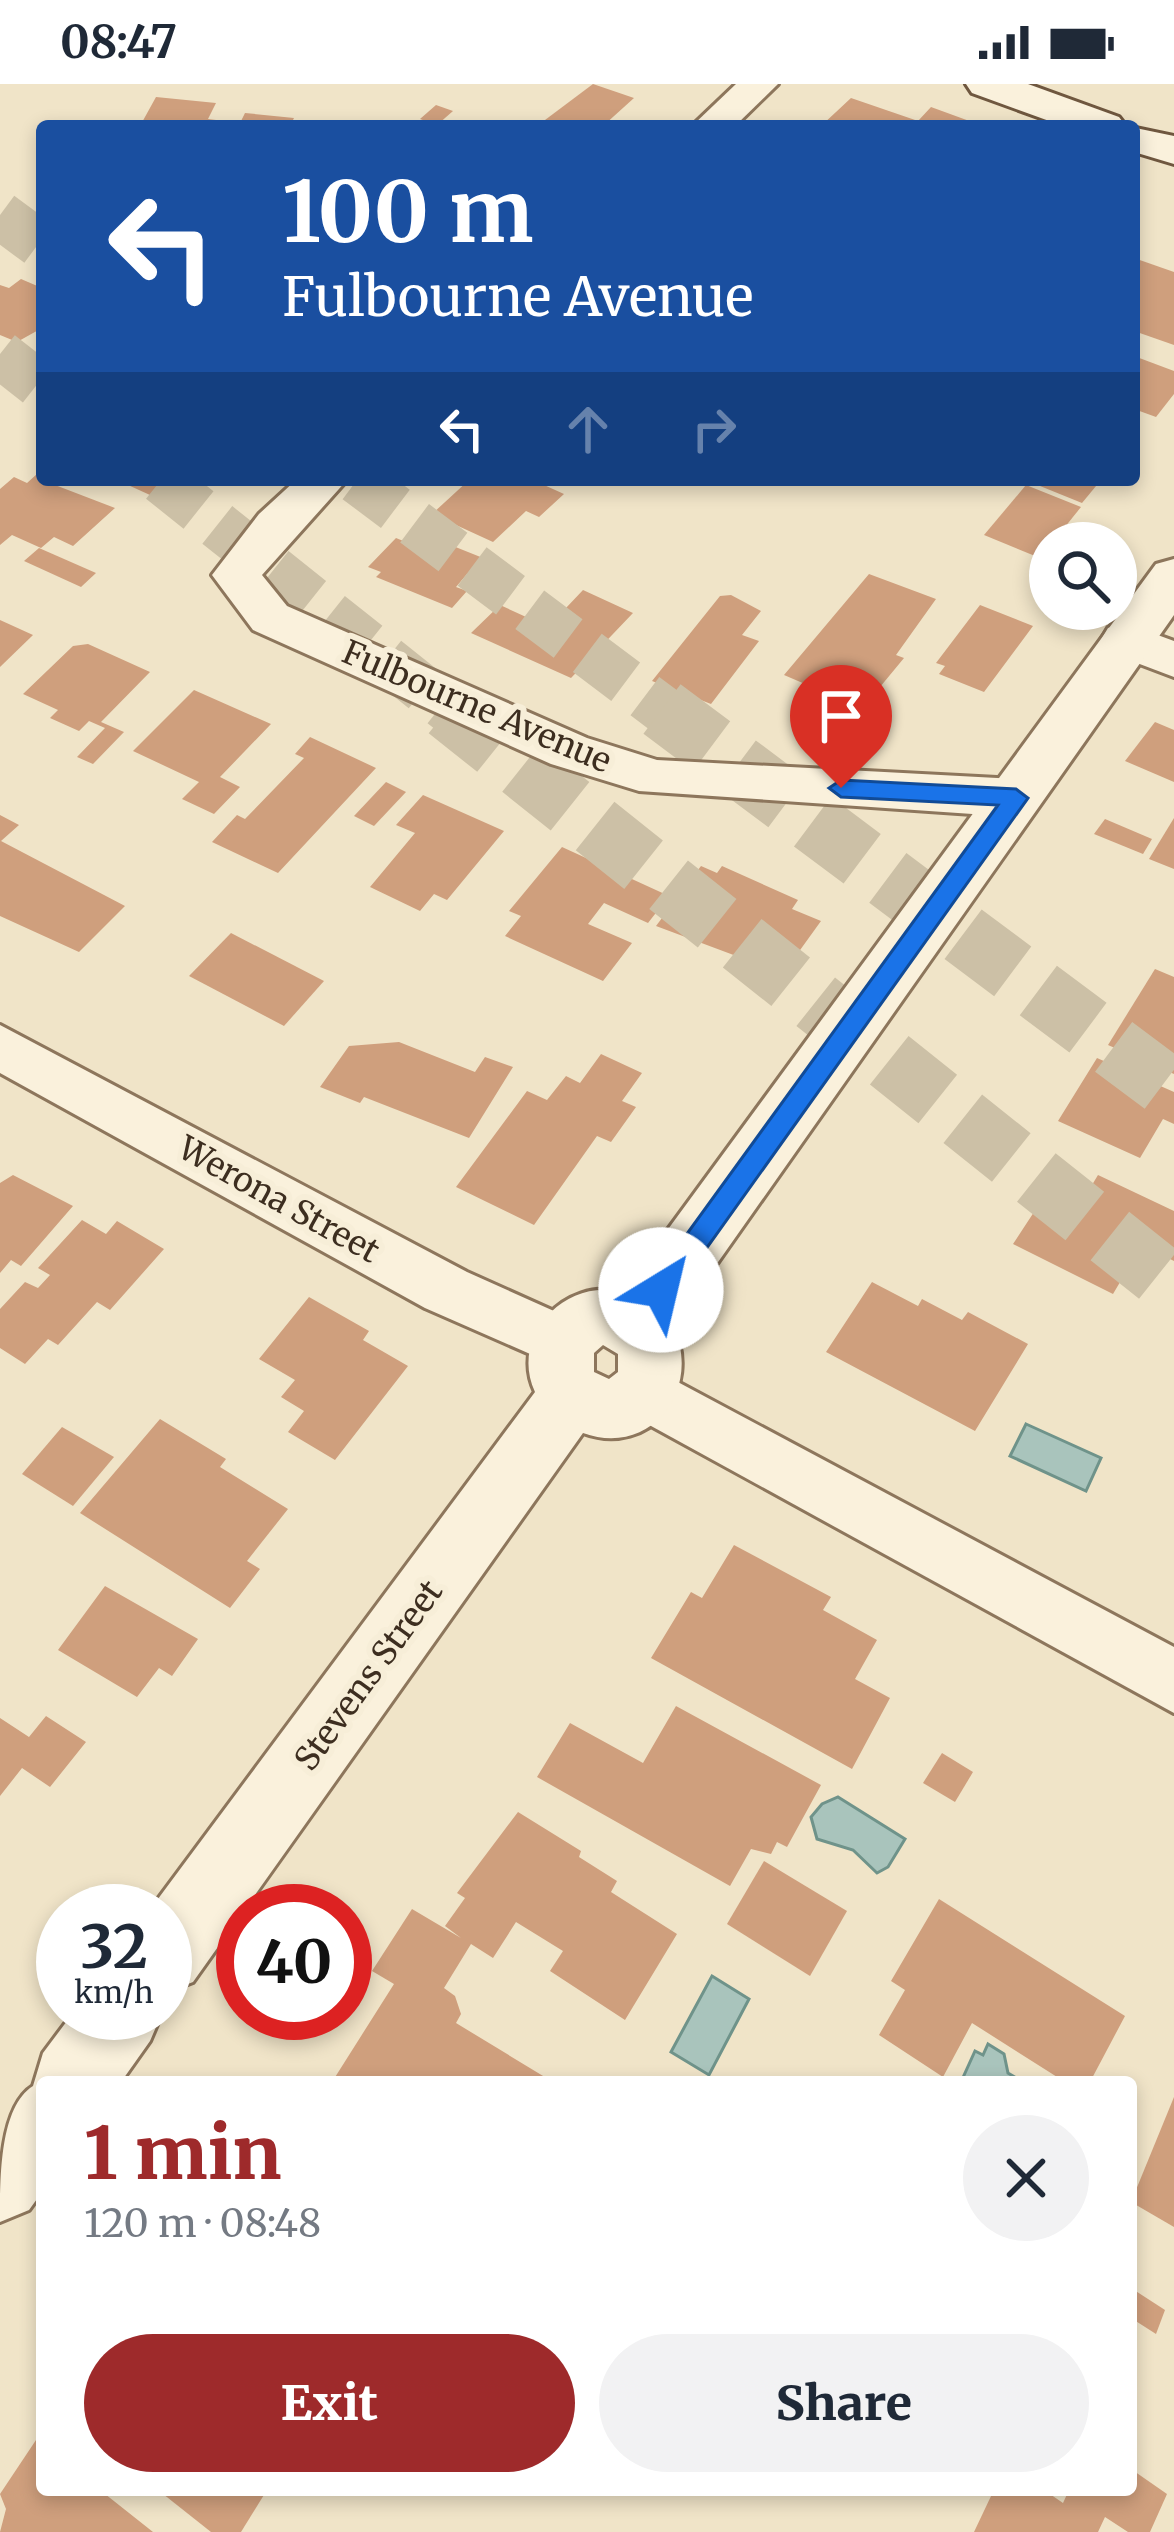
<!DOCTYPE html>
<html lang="en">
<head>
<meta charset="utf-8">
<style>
	:root { --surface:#fff; --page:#f2f2f3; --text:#1f2937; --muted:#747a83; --accent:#9e2a2b }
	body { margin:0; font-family:Merriweather,serif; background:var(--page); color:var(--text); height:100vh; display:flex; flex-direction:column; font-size:45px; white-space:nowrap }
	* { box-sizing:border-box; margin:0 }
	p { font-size:39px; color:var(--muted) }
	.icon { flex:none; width:66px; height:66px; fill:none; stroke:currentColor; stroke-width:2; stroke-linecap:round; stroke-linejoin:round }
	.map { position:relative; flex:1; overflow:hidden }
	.details { position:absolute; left:36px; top:1992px; width:1101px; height:420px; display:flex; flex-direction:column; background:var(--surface); border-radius:12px; box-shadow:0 6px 18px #0003 }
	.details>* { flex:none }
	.top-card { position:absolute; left:36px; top:36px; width:1104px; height:366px; border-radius:12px; box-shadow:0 6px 18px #0003; background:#1a4fa0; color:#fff; overflow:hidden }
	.tools { position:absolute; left:1029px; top:438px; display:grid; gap:24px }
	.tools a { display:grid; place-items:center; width:108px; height:108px; border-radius:50%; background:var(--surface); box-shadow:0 6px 18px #0003; font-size:60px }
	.speed { position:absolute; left:36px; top:1800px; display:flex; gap:24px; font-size:60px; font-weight:700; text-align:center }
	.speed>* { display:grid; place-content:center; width:156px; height:156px; border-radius:50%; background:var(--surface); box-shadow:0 6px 18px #0003; line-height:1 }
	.speed small { font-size:30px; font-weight:400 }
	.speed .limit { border:18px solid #d22; background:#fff; color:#111 }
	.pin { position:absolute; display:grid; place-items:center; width:102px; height:102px; color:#fff; margin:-123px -51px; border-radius:50% 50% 50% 0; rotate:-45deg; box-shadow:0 0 12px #0007 }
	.pin .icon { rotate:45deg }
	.me { position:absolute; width:132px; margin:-66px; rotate:36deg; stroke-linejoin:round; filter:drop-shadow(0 0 9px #0008) }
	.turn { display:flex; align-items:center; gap:42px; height:252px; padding:0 48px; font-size:54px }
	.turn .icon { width:156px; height:156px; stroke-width:2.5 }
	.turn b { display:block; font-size:84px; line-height:102px }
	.lanes { display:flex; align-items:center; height:114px; padding:0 48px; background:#0003; justify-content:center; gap:60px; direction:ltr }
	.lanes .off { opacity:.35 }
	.round { display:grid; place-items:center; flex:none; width:126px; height:126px; border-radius:63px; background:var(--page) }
	.summary { display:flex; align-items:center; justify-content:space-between; height:204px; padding:0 48px }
	h1 { font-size:72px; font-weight:800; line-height:90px; color:var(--accent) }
	.cta { display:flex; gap:24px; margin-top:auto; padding:24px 48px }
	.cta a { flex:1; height:138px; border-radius:72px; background:var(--accent); color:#fff; font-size:48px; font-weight:800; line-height:138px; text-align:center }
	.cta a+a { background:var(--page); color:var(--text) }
	.status { display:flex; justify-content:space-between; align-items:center; height:84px; padding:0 60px; background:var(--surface); direction:ltr }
	.status svg { height:33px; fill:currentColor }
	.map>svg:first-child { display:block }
	.water { fill:#a9c4bc; stroke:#6f938a; stroke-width:3 }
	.building { fill:#cf9f7d }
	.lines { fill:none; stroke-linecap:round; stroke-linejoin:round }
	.motorway-tunnel-far1 { stroke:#ccc0a6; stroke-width:48; stroke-dasharray:48 24; stroke-linecap:butt }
	.motorway-tunnel { stroke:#ccc0a6; stroke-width:62; stroke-dasharray:62 32; stroke-linecap:butt }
	.minor-casing { stroke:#8d765c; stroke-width:6 }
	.tertiary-casing { stroke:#8d765c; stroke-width:6 }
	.secondary-casing { stroke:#6f573f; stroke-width:6 }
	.minor { fill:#faf1dc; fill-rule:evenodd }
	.tertiary { fill:#faf1dc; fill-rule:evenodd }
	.secondary { fill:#faf1dc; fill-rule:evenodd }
	.route { fill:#1a73e8; stroke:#114b97; stroke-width:3 }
	.labels { text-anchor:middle; stroke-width:12; stroke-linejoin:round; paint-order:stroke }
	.street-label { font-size:33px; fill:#3d2e20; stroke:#f7eed8 }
</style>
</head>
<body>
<div class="status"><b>08:47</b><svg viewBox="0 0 49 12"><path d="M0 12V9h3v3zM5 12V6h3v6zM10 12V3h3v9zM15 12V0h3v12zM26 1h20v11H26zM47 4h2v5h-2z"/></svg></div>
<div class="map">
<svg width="1174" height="2448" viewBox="0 0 1174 2448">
	<rect width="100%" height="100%" fill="#f0e4c8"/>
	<g class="water">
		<polygon points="1026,1340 1101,1374 1086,1407 1010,1372"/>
		<polygon points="838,1713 905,1755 888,1783 877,1789 853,1766 817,1755 811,1733 822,1720"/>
		<polygon points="712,1892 749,1915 709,1991 671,1968"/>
		<polygon points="988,1960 1004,1970 1008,1989 1023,1998 961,1998 975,1967 983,1971"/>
	</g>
	<g class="building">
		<polygon points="593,0 634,14 603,42 537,42"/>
		<polygon points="156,13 216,19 208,35 240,39 245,29 294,34 290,42 140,42"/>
		<polygon points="851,14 918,37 931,23 983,42 821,42"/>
		<polygon points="436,21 453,27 437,41 420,35"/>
		<polygon points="1134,174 1174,188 1174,261 1134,247"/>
		<polygon points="21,195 42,204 42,244 17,258 0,251 0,201 9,204"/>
		<polygon points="1134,272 1174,287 1174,310 1156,333 1134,325"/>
		<polygon points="37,390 42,396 115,424 73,462 54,453 41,464 12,451 0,461 0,405 14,393 27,399"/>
		<polygon points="117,396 167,396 150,411"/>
		<polygon points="469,396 533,396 564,410 539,433 526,427 493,458 432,430"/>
		<polygon points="1045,396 1101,396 1082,419 1040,402"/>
		<polygon points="1026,401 1081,423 1040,474 984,451"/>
		<polygon points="428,452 508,484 493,501 467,490 456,503 467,507 452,524 376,493 381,488 368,483 396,454 418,463"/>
		<polygon points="39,464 96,489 81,503 24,477"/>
		<polygon points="869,490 936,515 896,571 904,574 861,626 843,618 837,627 797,611 805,600 784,591"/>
		<polygon points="583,506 633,529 571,594 471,549 500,521 548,543"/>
		<polygon points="731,511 761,527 742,551 759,557 711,620 652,597 720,512"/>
		<polygon points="980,521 1033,542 984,608 939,590 945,582 936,579"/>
		<polygon points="0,536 33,551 0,583"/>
		<polygon points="88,560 150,588 101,638 124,648 93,680 77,673 105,644 89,637 79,647 50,634 58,626 23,610 73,562"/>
		<polygon points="194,606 271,640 220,693 240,703 214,730 182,715 199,698 133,667"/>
		<polygon points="1155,638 1174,646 1174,698 1125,677"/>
		<polygon points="310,653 376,684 278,789 212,758 237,731 245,735 304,674 295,670"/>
		<polygon points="386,698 406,708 374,742 354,732"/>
		<polygon points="423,711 504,747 447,816 434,810 420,827 370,803 415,749 396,741"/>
		<polygon points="0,731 19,741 1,757 125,822 79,868 0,832"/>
		<polygon points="1174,734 1174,785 1149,775"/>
		<polygon points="1105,735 1152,755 1143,770 1094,750"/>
		<polygon points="562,763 669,812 648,839 604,819 588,840 632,859 603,897 505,852 521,832 509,827"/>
		<polygon points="701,782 717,789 722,782 798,816 792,825 821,837 790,880 763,882 656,842"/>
		<polygon points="231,849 324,897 284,942 189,892"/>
		<polygon points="1155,885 1174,893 1174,990 1108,961"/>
		<polygon points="399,958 475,988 485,973 513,983 469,1054 364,1013 360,1019 320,1003 349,962"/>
		<polygon points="601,970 642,989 622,1017 636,1023 611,1058 597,1052 534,1141 456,1103 527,1007 547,1016 566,992 580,999"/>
		<polygon points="1097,974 1174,1008 1174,1040 1163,1035 1140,1074 1058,1037"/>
		<polygon points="13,1091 73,1122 21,1182 11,1176 0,1189 0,1099"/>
		<polygon points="1098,1091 1174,1127 1174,1177 1142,1161 1113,1210 1013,1160 1034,1128 1066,1144"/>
		<polygon points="82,1136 106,1150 117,1137 164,1165 110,1226 97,1218 58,1261 48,1255 25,1280 0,1264 0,1225 25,1198 38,1204 50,1191 38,1184"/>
		<polygon points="872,1198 918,1222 922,1215 962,1236 968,1228 1028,1260 975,1347 826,1268"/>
		<polygon points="309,1213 369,1247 363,1256 408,1282 335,1376 288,1348 304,1327 281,1313 295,1296 259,1275"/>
		<polygon points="160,1335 226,1375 220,1383 288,1425 247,1477 260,1485 230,1524 80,1429"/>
		<polygon points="62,1343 114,1373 73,1422 22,1390"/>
		<polygon points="734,1461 831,1513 823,1526 877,1556 855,1595 890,1614 852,1685 651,1574 691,1508 702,1514"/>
		<polygon points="105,1502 198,1555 172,1592 159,1584 137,1613 58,1566"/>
		<polygon points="676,1622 821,1701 787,1763 777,1758 771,1770 751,1765 730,1802 537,1693 570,1639 643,1679"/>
		<polygon points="46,1632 86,1658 50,1703 22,1684 0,1712 0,1634 29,1653"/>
		<polygon points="942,1669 973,1688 955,1718 923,1699"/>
		<polygon points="518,1728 581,1767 579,1773 617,1797 611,1808 677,1850 625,1936 550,1887 563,1867 516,1838 493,1874 471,1860 444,1904 455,1912 461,1930 456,1939 553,1998 332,1998 394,1900 372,1887 412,1825 461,1854 445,1842 465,1814 457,1809"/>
		<polygon points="764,1777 847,1827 810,1892 727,1840"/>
		<polygon points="939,1815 1125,1932 1090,1998 1065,1998 972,1939 943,1993 879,1951 905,1906 891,1897"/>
		<polygon points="1174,2013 1174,2143 1131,2118"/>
		<polygon points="1131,2204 1165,2226 1156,2250 1131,2234"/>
		<polygon points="36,2356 42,2361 42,2406 100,2406 153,2448 0,2448 6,2425 0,2410"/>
		<polygon points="1131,2385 1167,2410 1150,2448 1128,2448 1105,2433 1098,2448 974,2448 992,2410 986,2406 1044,2406 1063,2419 1069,2406 1131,2406"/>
		<polygon points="158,2406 267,2406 241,2448 211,2448"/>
	</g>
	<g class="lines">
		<g class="motorway-tunnel-far1">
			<polyline points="0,131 42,162"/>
			<polyline points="0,270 42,303"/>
			<polyline points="161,396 452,628"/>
			<polyline points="357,396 666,628"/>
		</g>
		<g class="motorway-tunnel">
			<polyline points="448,625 1174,1203"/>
			<polyline points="662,625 1174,1008"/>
		</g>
		<defs>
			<g id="minor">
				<polygon points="736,0 778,0 735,42 692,42"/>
				<polygon points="296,396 347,396 262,491 287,522 587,654 657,676 1016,695 1034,701 1042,714 1034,727 1016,733 639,707 551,680 253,546 212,491 259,430"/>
				<polygon points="1125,539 1174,557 1174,593 1108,568 1101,556 1108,544"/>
				<polygon points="0,941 467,1188 583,1240 592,1258 583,1276 562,1284 425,1224 0,989"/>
				<polygon points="644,1280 1174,1563 1174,1629 622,1326 613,1307 622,1288"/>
			</g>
			<g id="tertiary">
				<path d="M1174,475V531L673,1242C703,1305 651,1374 583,1349L193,1898L165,1909V1827H149L535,1308C509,1253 565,1193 622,1208L1156,480ZM603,1261L618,1270V1288L609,1295L594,1288V1269Z"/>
				<path d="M73,1929H162L150,1957L121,1998H42V2108L29,2126L0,2138C0,2091 0,2023 33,2002L43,1969Z"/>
			</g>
			<polygon id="secondary" points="966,0 1028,0 1119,33 1126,42 1174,52 1174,80 1134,68 1134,42 1063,42 972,9"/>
		</defs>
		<use href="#minor" class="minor-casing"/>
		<use href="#tertiary" class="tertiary-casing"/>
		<use href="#secondary" class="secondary-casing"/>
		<use href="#minor" class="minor"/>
		<use href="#tertiary" class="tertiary"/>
		<use href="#secondary" class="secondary"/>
	</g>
	<polygon class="route" points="841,696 1016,705 1028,714 671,1214 652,1214 652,1198 998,721 841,713 829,704"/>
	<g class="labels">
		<g class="street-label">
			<text transform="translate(477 622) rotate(23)" y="12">Fulbourne Avenue</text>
			<text transform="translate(279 1115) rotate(29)" y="12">Werona Street</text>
			<text transform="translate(368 1591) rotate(-54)" y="12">Stevens Street</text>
		</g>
	</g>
</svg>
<div class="tools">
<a><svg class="icon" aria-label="search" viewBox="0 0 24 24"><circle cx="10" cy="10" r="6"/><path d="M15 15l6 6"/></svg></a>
</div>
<div class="speed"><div>32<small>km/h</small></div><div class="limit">40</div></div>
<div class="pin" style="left:841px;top:704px;background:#d93025"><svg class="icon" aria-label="arrive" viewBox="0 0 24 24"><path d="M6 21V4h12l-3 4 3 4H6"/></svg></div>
<svg class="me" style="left:661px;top:1206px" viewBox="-20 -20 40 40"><circle r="19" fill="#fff"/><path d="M0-13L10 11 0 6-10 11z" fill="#1a73e8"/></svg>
<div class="top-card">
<div class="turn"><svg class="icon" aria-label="left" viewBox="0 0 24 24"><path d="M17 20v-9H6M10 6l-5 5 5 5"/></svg><div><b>100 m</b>Fulbourne Avenue</div></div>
<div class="lanes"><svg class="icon" aria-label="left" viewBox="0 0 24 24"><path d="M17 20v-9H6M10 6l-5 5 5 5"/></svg><svg class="icon off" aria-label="ahead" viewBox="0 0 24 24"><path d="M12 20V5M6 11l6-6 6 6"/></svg><svg class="icon off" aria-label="right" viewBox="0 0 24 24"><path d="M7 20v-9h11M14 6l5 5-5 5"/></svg></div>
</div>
<section class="details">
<div class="summary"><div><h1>1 min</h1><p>120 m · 08:48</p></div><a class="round"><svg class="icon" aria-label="close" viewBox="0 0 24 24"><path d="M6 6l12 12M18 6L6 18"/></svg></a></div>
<div class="cta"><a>Exit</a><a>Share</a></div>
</section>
</div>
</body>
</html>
